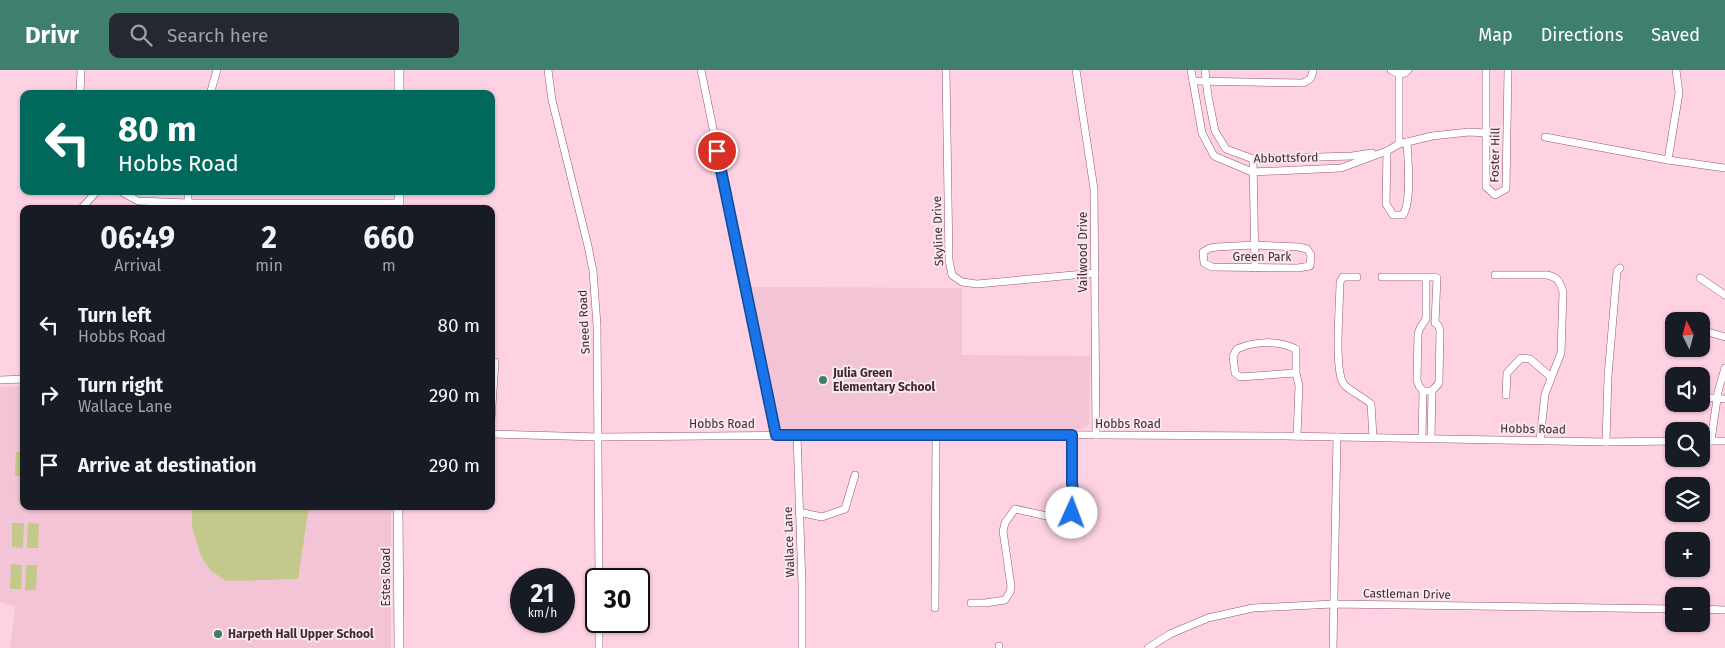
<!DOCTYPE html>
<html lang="en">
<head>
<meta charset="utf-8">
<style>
	:root { --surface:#171b24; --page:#242831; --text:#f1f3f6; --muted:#9ea1a6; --accent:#3f7f6d }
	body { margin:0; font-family:"Fira Sans",sans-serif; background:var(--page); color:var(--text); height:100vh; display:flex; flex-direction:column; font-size:19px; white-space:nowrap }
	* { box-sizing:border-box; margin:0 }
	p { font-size:16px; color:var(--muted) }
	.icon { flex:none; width:28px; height:28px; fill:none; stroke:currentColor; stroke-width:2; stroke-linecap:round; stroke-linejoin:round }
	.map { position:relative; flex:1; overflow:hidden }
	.details { position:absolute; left:20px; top:135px; width:475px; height:305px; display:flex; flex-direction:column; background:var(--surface); border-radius:10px; box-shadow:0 1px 4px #0004 }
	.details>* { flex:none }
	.guide { position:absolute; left:20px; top:20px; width:475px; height:105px; border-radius:10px; box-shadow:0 1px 4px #0004; background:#00695c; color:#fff; overflow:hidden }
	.needle { width:32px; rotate:354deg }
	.controls { position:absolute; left:1665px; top:242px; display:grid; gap:10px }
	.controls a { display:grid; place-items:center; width:45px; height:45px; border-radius:10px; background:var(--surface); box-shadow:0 1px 4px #0004; font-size:25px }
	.speed { position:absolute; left:510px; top:498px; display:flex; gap:10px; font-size:25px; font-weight:700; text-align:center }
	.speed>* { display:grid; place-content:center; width:65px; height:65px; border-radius:50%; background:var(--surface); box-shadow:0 1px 4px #0004; line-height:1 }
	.speed small { font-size:12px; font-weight:400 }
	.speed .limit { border:2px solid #111; border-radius:8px; background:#fff; color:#111 }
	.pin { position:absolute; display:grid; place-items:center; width:42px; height:42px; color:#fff; margin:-21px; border:2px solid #fff; border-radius:50%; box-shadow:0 1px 5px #0007 }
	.me { position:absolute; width:55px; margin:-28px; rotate:2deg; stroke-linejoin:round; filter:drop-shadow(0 0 4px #0008) }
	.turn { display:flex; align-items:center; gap:18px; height:105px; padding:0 15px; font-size:22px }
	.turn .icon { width:65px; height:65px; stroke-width:2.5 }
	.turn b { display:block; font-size:35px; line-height:42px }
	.eta { display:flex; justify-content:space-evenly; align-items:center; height:85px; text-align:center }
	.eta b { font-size:30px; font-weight:700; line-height:35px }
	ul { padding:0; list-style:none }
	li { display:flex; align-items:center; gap:15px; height:70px; padding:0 15px }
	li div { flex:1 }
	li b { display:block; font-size:19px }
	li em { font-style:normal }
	header { display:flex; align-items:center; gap:30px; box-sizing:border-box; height:70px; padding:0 25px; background:var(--accent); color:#fff }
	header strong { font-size:24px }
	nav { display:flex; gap:28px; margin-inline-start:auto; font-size:18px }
	.search { width:350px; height:45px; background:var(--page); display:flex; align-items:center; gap:12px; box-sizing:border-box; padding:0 18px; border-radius:10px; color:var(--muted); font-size:19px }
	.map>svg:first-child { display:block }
	.built { fill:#f3c3d6 }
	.green { fill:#c3c98b }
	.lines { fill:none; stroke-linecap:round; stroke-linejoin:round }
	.minor-casing { stroke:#965672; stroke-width:8 }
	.major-casing { stroke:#965672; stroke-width:10 }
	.minor { stroke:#fff; stroke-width:7 }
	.major { stroke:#fff; stroke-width:9 }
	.route-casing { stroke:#114b97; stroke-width:12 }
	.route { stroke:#1a73e8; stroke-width:9 }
	.poi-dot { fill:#3f7f6d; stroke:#f8e9ee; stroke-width:2 }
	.labels { text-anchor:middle; stroke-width:4; stroke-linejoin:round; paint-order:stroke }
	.street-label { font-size:12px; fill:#432733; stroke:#f8e9ee }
	.poi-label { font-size:12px; font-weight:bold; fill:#432733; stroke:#f8e9ee; text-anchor:start }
</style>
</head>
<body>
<header>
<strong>Drivr</strong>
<div class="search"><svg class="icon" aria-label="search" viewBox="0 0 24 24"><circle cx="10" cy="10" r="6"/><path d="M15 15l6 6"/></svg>Search here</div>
<nav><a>Map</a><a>Directions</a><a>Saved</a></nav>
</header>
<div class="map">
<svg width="1725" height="578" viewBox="0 0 1725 578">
	<rect width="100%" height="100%" fill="#ffd2e3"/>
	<g class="built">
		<polygon points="751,217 962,218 962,285 1090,286 1089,355 1081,359 781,360"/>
		<polygon points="24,316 24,436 391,436 391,578 10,578 15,536 0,532 0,317"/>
	</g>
	<g class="green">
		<polygon points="16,382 24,382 24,406 15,406"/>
		<polygon points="192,436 309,436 298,509 226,511 211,501 201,486 192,457"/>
		<polygon points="12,453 24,453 23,478 12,477"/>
		<polygon points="28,453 39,454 38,478 27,478"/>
		<polygon points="11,494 22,495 21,519 10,519"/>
		<polygon points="26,495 37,495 36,520 25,520"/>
	</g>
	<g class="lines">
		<defs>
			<g id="minor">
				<polyline points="548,0 552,30 588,176 593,201 597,255 599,509"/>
				<polyline points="701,0 776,365"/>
				<polyline points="946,0 949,190 952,205 962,212 977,214 1095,203"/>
				<polyline points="1076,0 1094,119 1096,365"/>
				<polyline points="1191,0 1202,63 1214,86 1252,102 1341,98 1387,81 1399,74 1432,66 1469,62 1486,63"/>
				<polyline points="1205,0 1208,26 1215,61 1226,79 1253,89 1352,86 1372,83"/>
				<polyline points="1391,0 1399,4 1405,3 1408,0"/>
				<polyline points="1486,0 1486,117 1495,125 1506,119 1508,0"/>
				<polyline points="1399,4 1399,74"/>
				<path d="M1193,11L1303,13C1310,10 1312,8 1313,0"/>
				<polyline points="80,24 81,0"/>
				<polyline points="210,24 217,0"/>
				<polyline points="1545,67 1668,90 1725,98"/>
				<path d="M1387,81L1386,134L1393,145H1403C1412,132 1408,89 1407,72"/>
				<polyline points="1253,89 1255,198"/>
				<polyline points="1668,90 1679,23 1676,0"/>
				<polyline points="120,121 138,131 188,133 399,133"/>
				<polyline points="81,139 97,121"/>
				<polyline points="188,139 188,121"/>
				<polygon points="1254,175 1299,177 1307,179 1311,185 1310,196 1298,198 1212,197 1204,193 1203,182 1210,178 1217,177"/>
				<path d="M1495,205H1547C1557,207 1560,211 1563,222L1561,283L1545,324L1540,370"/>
				<path d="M1357,207H1343L1340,212C1340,233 1334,297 1343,313C1347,320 1364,327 1371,334L1373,367"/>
				<polyline points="1382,207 1435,207 1437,208 1435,253 1438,255 1440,260 1439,313 1432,321 1423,321 1419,316 1417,310 1418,264 1420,258 1426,249 1426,207"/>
				<polyline points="1700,208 1725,225"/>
				<polyline points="1701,260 1725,267"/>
				<path d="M1296,303V279C1278,270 1255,271 1237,279L1233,286L1235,303L1240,307L1296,303L1299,316L1297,366"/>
				<polyline points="0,310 24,309"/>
				<polyline points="1506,325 1507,303 1521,288 1530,289 1551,307"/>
				<polyline points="1701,327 1725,329"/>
				<polyline points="491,350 495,292"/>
				<polyline points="491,364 599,367 936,364 1284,366 1606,372 1674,371"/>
				<polyline points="797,365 802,515 802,578"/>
				<polyline points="1422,368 1423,321"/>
				<polyline points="1431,368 1432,321"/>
				<polyline points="1701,371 1725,371"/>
				<polyline points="1711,371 1718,322 1725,298"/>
				<polyline points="1606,372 1608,306 1617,201 1620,198"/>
				<polyline points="799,442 822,447 845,439 855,405"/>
				<polyline points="971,533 985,533 1005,530 1010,522 1011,516 1003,461 1005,453 1015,439 1056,448 1072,443 1075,437 1073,413 1072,365"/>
				<polyline points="935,538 936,364"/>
				<polyline points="1701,539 1725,540"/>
				<polyline points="599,551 599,578"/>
				<polyline points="999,578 999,576"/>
				<polyline points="1148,578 1170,564 1208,548 1253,538 1333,534 1674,539"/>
				<polyline points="1333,578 1337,367"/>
			</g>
			<g id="major">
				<polyline points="399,24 399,0"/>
				<polyline points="399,139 399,121"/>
				<polyline points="398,436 399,578"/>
			</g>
		</defs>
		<use href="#minor" class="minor-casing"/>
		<use href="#major" class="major-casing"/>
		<use href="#minor" class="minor"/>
		<use href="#major" class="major"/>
	</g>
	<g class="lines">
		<defs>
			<polyline id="route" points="717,81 776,365 1072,365 1072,413 1075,437 1072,443"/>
		</defs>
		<use href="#route" class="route-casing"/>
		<use href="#route" class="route"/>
	</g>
	<g class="poi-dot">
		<circle cx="823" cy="310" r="5"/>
		<circle cx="218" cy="564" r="5"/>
	</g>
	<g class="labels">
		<g class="street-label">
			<text transform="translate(1495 85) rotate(-89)" y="4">Foster Hill</text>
			<text transform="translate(1286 88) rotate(-1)" y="4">Abbottsford</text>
			<text transform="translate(938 161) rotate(-92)" y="4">Skyline Drive</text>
			<text transform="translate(1083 182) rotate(-90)" y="4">Vailwood Drive</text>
			<text x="1262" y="191">Green Park</text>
			<text transform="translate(584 252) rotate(-93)" y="4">Sneed Road</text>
			<text x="722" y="358">Hobbs Road</text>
			<text x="1128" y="358">Hobbs Road</text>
			<text transform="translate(1533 359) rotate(1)" y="4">Hobbs Road</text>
			<text transform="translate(789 472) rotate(-92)" y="4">Wallace Lane</text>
			<text transform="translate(386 507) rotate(-90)" y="4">Estes Road</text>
			<text transform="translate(1407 524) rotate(1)" y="4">Castleman Drive</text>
		</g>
		<g class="poi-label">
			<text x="833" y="307">Julia Green<tspan x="833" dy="14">Elementary School</tspan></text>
			<text x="228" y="568">Harpeth Hall Upper School</text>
		</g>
	</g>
</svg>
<div class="controls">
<a><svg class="needle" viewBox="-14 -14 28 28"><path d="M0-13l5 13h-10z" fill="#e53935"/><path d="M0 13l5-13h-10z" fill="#9ea1a6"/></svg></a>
<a><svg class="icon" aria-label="sound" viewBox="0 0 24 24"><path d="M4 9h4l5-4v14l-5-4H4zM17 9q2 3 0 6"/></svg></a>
<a><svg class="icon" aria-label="search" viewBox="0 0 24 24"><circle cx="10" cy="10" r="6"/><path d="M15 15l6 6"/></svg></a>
<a><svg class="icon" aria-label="layers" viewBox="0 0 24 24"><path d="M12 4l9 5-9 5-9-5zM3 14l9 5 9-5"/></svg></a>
<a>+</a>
<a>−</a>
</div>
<div class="speed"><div>21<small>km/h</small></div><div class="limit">30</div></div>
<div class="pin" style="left:717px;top:81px;background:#d93025"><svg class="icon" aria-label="arrive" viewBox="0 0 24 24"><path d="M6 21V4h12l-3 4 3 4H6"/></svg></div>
<svg class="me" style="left:1072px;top:443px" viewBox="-20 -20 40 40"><circle r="19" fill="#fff"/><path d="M0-13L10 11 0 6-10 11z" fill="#1a73e8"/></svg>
<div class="guide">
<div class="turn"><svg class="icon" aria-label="left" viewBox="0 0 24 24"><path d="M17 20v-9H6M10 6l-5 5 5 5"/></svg><div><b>80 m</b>Hobbs Road</div></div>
</div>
<section class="details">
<div class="eta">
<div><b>06:49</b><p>Arrival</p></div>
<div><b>2</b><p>min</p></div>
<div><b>660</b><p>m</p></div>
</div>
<ul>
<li><svg class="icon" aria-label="left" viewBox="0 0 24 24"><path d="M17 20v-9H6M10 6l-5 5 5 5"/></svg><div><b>Turn left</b><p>Hobbs Road</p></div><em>80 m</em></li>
<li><svg class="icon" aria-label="right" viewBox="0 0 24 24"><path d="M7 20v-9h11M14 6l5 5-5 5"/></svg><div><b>Turn right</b><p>Wallace Lane</p></div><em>290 m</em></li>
<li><svg class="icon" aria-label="arrive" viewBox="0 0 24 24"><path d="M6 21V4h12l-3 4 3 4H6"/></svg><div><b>Arrive at destination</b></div><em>290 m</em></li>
</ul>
</section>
</div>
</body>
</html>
